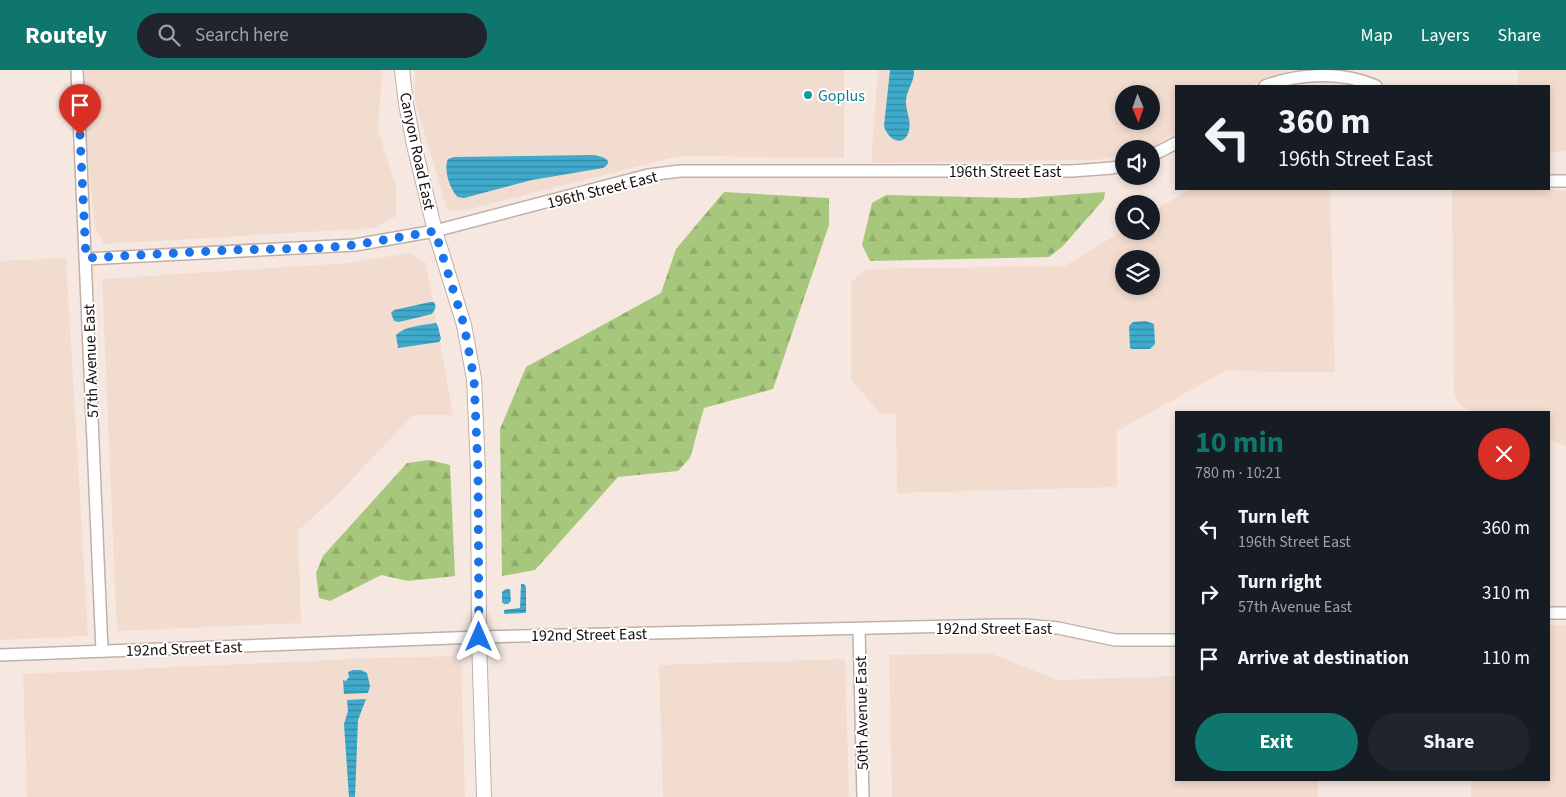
<!DOCTYPE html>
<html lang="en">
<head>
<meta charset="utf-8">
<style>
	:root { --surface:#171b24; --page:#20242c; --text:#f1f3f6; --muted:#9ea1a6; --accent:#0f766e }
	body { margin:0; font-family:"Source Sans 3",sans-serif; background:var(--page); color:var(--text); height:100vh; display:flex; flex-direction:column; font-size:19px; white-space:nowrap }
	* { box-sizing:border-box; margin:0 }
	p { font-size:16px; color:var(--muted) }
	.icon { flex:none; width:28px; height:28px; fill:none; stroke:currentColor; stroke-width:2; stroke-linecap:round; stroke-linejoin:round }
	.map { position:relative; flex:1; overflow:hidden }
	.side { position:absolute; left:1175px; top:341px; width:375px; height:370px; display:flex; flex-direction:column; background:var(--surface); border-radius:0px; box-shadow:0 2px 8px #0003 }
	.side>* { flex:none }
	.top-card { position:absolute; left:1175px; top:15px; width:375px; height:105px; border-radius:0px; box-shadow:0 2px 8px #0003; background:#171b24; color:var(--text); overflow:hidden }
	.needle { width:32px; rotate:178deg }
	.tools { position:absolute; left:1115px; top:15px; display:grid; gap:10px }
	.tools a { display:grid; place-items:center; width:45px; height:45px; border-radius:50%; background:var(--surface); box-shadow:0 2px 8px #0003; font-size:25px }
	.pin { position:absolute; display:grid; place-items:center; width:42px; height:42px; color:#fff; margin:-51px -21px; border-radius:50% 50% 50% 0; rotate:-45deg; box-shadow:0 0 5px #0007 }
	.pin .icon { rotate:45deg }
	.me { position:absolute; width:55px; margin:-28px; rotate:0deg; stroke-linejoin:round; filter:drop-shadow(0 0 4px #0008) }
	.turn { display:flex; align-items:center; gap:18px; height:105px; padding:0 20px; font-size:22px }
	.turn .icon { width:65px; height:65px; stroke-width:2.5 }
	.turn b { display:block; font-size:35px; line-height:42px }
	.round { display:grid; place-items:center; flex:none; width:52px; height:52px; border-radius:26px; background:var(--page) }
	.head { display:flex; align-items:center; justify-content:space-between; height:85px; padding:0 20px }
	h1 { font-size:30px; font-weight:700; line-height:38px; color:var(--accent) }
	.cta { display:flex; gap:10px; margin-top:auto; padding:10px 20px }
	.cta a { flex:1; height:58px; border-radius:30px; background:var(--accent); color:#fff; font-size:20px; font-weight:700; line-height:58px; text-align:center }
	.cta a+a { background:var(--page); color:var(--text) }
	ul { padding:0; list-style:none }
	li { display:flex; align-items:center; gap:15px; height:65px; padding:0 20px }
	li div { flex:1 }
	li b { display:block; font-size:19px }
	li em { font-style:normal }
	header { display:flex; align-items:center; gap:30px; box-sizing:border-box; height:70px; padding:0 25px; background:var(--accent); color:#fff }
	header strong { font-size:24px }
	nav { display:flex; gap:28px; margin-inline-start:auto; font-size:18px }
	.search { width:350px; height:45px; background:var(--page); display:flex; align-items:center; gap:12px; box-sizing:border-box; padding:0 18px; border-radius:28px; color:var(--muted); font-size:19px }
	.map>svg:first-child { display:block }
	.built { fill:#f2dcd0; fill-rule:evenodd }
	.forest { fill:url(#forest-firs) }
	.water { fill:url(#water-rules) }
	.lines { fill:none; stroke-linecap:round; stroke-linejoin:round }
	.minor-casing { stroke:#bfb1aa; stroke-width:14 }
	.major-casing { stroke:#bfb1aa; stroke-width:16 }
	.minor { stroke:#fff; stroke-width:11 }
	.major { stroke:#fff; stroke-width:14 }
	.route { stroke:#1a73e8; stroke-width:9; stroke-dasharray:0 16.2 }
	.culture-dot { fill:#0f9aa8; stroke:#fff; stroke-width:2 }
	.labels { text-anchor:middle; stroke-width:4; stroke-linejoin:round; paint-order:stroke }
	.culture-label { font-size:16px; fill:#0d838f; stroke:#fff; text-anchor:start }
	.street-label { font-size:16px; fill:#100c09; stroke:#fff }
</style>
</head>
<body>
<header>
<strong>Routely</strong>
<div class="search"><svg class="icon" aria-label="search" viewBox="0 0 24 24"><circle cx="10" cy="10" r="6"/><path d="M15 15l6 6"/></svg>Search here</div>
<nav><a>Map</a><a>Layers</a><a>Share</a></nav>
</header>
<div class="map">
<svg width="1566" height="727" viewBox="0 0 1566 727">
	<defs>
		<pattern id="forest-firs" width="22" height="20" patternUnits="userSpaceOnUse" patternTransform="scale(1.25)"><rect width="22" height="20" fill="#a7c87c"/><path d="M5 1l3.5 6h-7zM16 11l3.5 6h-7z" fill="#8fab6a"/></pattern>
		<pattern id="water-rules" width="6" height="5" patternUnits="userSpaceOnUse" patternTransform="scale(1.25)"><rect width="6" height="5" fill="#3faacb"/><path d="M0 2.5h6" fill="none" stroke="#3389a3"/></pattern>
	</defs>
	<rect width="100%" height="100%" fill="#f6e8e0"/>
	<g class="built">
		<polygon points="79,0 382,0 378,60 396,117 396,146 374,158 104,174 95,158"/>
		<polygon points="415,0 844,0 844,88 679,86 462,141 447,140 415,31"/>
		<path d="M878,0H1291L1248,16H1176V62L1150,79H1124V85L1097,90L871,93ZM1124,24H1151V51H1124Z"/>
		<polygon points="1518,0 1566,0 1566,81 1549,82 1549,16 1518,16"/>
		<path d="M1190,119L1330,120L1335,302L1225,301L1117,361V417L897,423L896,343L881,344L851,310V212L867,199L1065,196L1124,160V161H1151V143ZM1124,189H1151V216H1124Z"/>
		<polygon points="1452,119 1542,119 1566,121 1566,376 1549,369 1549,342 1477,342 1462,337 1457,330 1454,321"/>
		<polygon points="410,183 426,193 453,345 413,345 338,424 298,461 301,553 117,561 102,209 349,193"/>
		<polygon points="66,188 88,566 0,570 0,191"/>
		<polygon points="1566,555 1566,727 1471,727 1471,710 1549,710 1549,556"/>
		<polygon points="990,583 1057,610 1176,606 1176,710 1318,710 1318,727 892,727 889,585"/>
		<polygon points="461,586 465,727 27,727 23,604 377,588"/>
		<polygon points="845,589 849,727 663,727 659,595"/>
	</g>
	<g class="forest">
		<polygon points="724,122 829,128 829,155 773,319 704,338 690,388 678,401 618,407 535,500 502,506 500,359 526,297 661,223 676,179"/>
		<polygon points="1105,122 1104,129 1063,176 1049,187 870,191 862,175 872,133 886,125 1023,128"/>
		<polygon points="429,390 450,395 455,506 408,511 381,505 330,531 319,528 316,503 323,486 407,393"/>
	</g>
	<g class="water">
		<path d="M890,0H914C915,11 907,19 906,30C905,41 913,52 908,64C901,78 887,68 884,56Z"/>
		<path d="M593,85C601,86 616,90 603,98L532,110L464,128L458,127C450,120 443,99 448,89L454,87Z"/>
		<path d="M430,232H434C437,238 435,239 432,244L399,252L394,251L391,243L394,240Z"/>
		<polygon points="1146,251 1154,254 1155,274 1150,279 1132,279 1130,278 1129,256 1133,252"/>
		<path d="M436,253L438,256L441,269L439,272L398,278L396,265C405,256 424,255 436,253Z"/>
		<polygon points="521,514 524,514 526,517 526,542 525,543 505,544 504,543 504,540 520,538"/>
		<polygon points="506,519 510,519 511,531 508,534 504,534 502,532 502,522"/>
		<polygon points="353,600 361,600 367,603 370,616 368,623 344,624 343,610 346,611 349,607 348,602"/>
		<polygon points="366,629 358,650 355,727 349,727 344,654 348,641 347,630"/>
	</g>
	<g class="lines">
		<defs>
			<g id="minor">
				<polyline points="77,0 102,581"/>
				<path d="M1265,16C1300,3 1341,1 1376,16"/>
				<polyline points="1151,86 1176,73"/>
				<polyline points="1549,111 1566,111"/>
				<polyline points="85,189 355,175 435,161 648,105 680,101 1072,101 1112,98 1124,95"/>
				<polyline points="1549,543 1566,543"/>
				<polyline points="859,559 863,727"/>
				<polyline points="0,585 479,567 1000,555 1026,555 1058,558 1115,570 1176,570"/>
			</g>
			<polyline id="major" points="402,0 406,34 414,75 435,161 464,255 474,309 478,400 479,567 484,727"/>
		</defs>
		<use href="#minor" class="minor-casing"/>
		<use href="#major" class="major-casing"/>
		<use href="#minor" class="minor"/>
		<use href="#major" class="major"/>
	</g>
	<g class="lines">
		<polyline class="route" points="80,65 86,188 232,180 321,178 355,175 435,161 464,255 474,309 478,400 479,567"/>
	</g>
	<circle class="culture-dot" cx="808" cy="25" r="5"/>
	<g class="labels">
		<g class="culture-label">
			<text x="818" y="31">Goplus</text>
		</g>
		<g class="street-label">
			<text transform="translate(418 81) rotate(78)" y="6">Canyon Road East</text>
			<text x="1005" y="107">196th Street East</text>
			<text transform="translate(602 119) rotate(-14)" y="6">196th Street East</text>
			<text transform="translate(90 291) rotate(-92)" y="6">57th Avenue East</text>
			<text x="994" y="564">192nd Street East</text>
			<text transform="translate(589 564) rotate(-1)" y="6">192nd Street East</text>
			<text transform="translate(184 578) rotate(-2)" y="6">192nd Street East</text>
			<text transform="translate(861 643) rotate(-91)" y="6">50th Avenue East</text>
		</g>
	</g>
</svg>
<div class="tools">
<a><svg class="needle" viewBox="-14 -14 28 28"><path d="M0-13l5 13h-10z" fill="#e53935"/><path d="M0 13l5-13h-10z" fill="#9ea1a6"/></svg></a>
<a><svg class="icon" aria-label="sound" viewBox="0 0 24 24"><path d="M4 9h4l5-4v14l-5-4H4zM17 9q2 3 0 6"/></svg></a>
<a><svg class="icon" aria-label="search" viewBox="0 0 24 24"><circle cx="10" cy="10" r="6"/><path d="M15 15l6 6"/></svg></a>
<a><svg class="icon" aria-label="layers" viewBox="0 0 24 24"><path d="M12 4l9 5-9 5-9-5zM3 14l9 5 9-5"/></svg></a>
</div>
<div class="pin" style="left:80px;top:65px;background:#d93025"><svg class="icon" aria-label="arrive" viewBox="0 0 24 24"><path d="M6 21V4h12l-3 4 3 4H6"/></svg></div>
<svg class="me" style="left:479px;top:567px" viewBox="-20 -20 40 40"><path d="M0-17L14 15 0 8-14 15z" fill="#1a73e8" stroke="#fff" stroke-width="4"/></svg>
<div class="top-card">
<div class="turn"><svg class="icon" aria-label="left" viewBox="0 0 24 24"><path d="M17 20v-9H6M10 6l-5 5 5 5"/></svg><div><b>360 m</b>196th Street East</div></div>
</div>
<section class="side">
<div class="head"><div><h1>10 min</h1><p>780 m · 10:21</p></div><a class="round" style="background:#d93025;color:#fff"><svg class="icon" aria-label="close" viewBox="0 0 24 24"><path d="M6 6l12 12M18 6L6 18"/></svg></a></div>
<ul>
<li><svg class="icon" aria-label="left" viewBox="0 0 24 24"><path d="M17 20v-9H6M10 6l-5 5 5 5"/></svg><div><b>Turn left</b><p>196th Street East</p></div><em>360 m</em></li>
<li><svg class="icon" aria-label="right" viewBox="0 0 24 24"><path d="M7 20v-9h11M14 6l5 5-5 5"/></svg><div><b>Turn right</b><p>57th Avenue East</p></div><em>310 m</em></li>
<li><svg class="icon" aria-label="arrive" viewBox="0 0 24 24"><path d="M6 21V4h12l-3 4 3 4H6"/></svg><div><b>Arrive at destination</b></div><em>110 m</em></li>
</ul>
<div class="cta"><a>Exit</a><a>Share</a></div>
</section>
</div>
</body>
</html>
